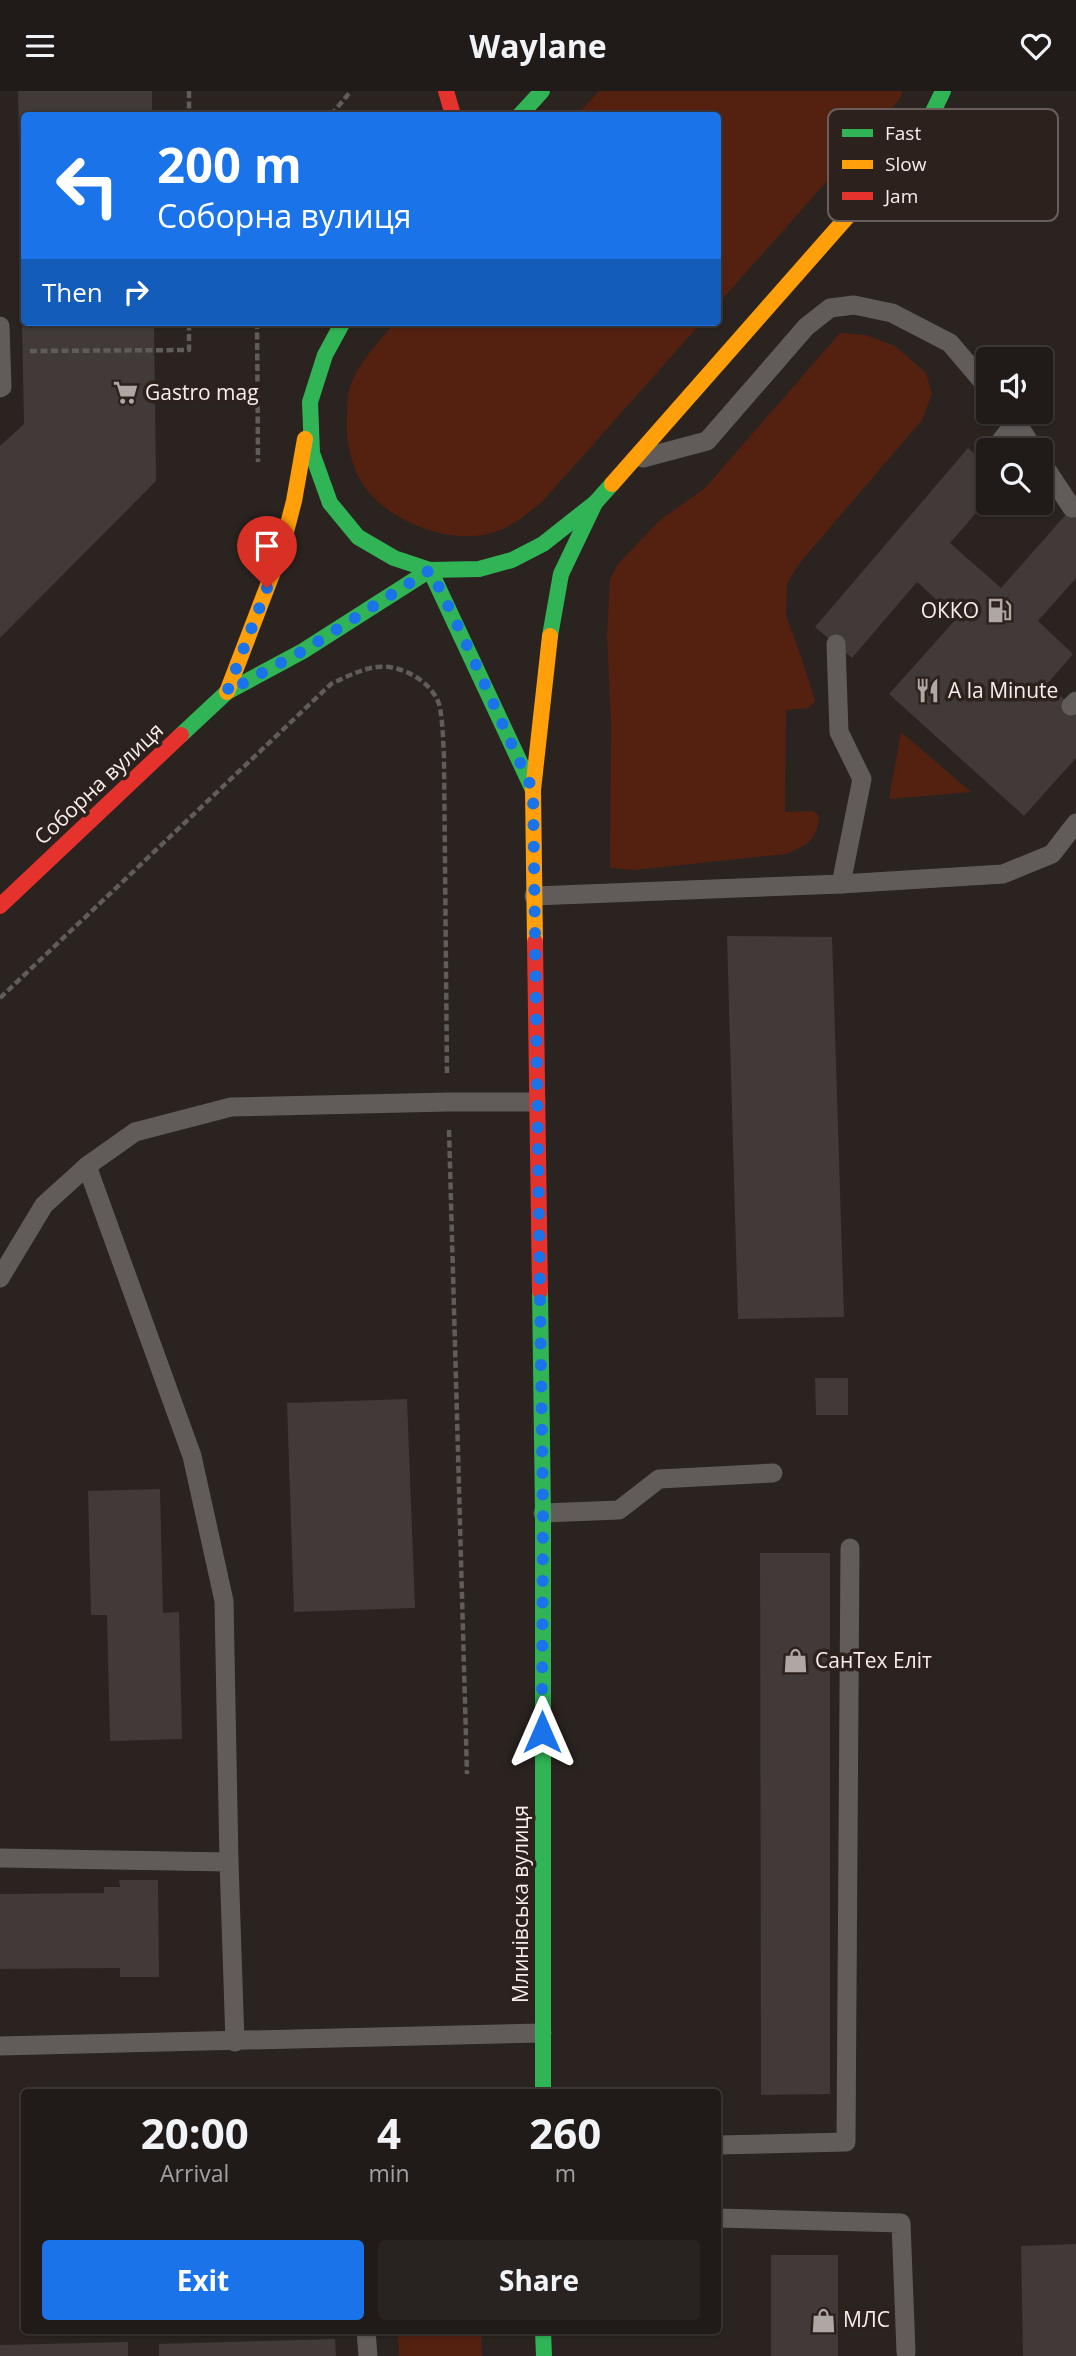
<!DOCTYPE html>
<html lang="en">
<head>
<meta charset="utf-8">
<style>
	:root { --surface:#201a18; --page:#282321; --text:#f1f3f6; --muted:#a2a1a2; --line:#3d3837; --accent:#1a73e8 }
	body { margin:0; font-family:"Open Sans",sans-serif; background:var(--page); color:var(--text); height:100vh; display:flex; flex-direction:column; font-size:26px; white-space:nowrap }
	* { box-sizing:border-box; margin:0 }
	p { font-size:23px; color:var(--muted) }
	.icon { flex:none; width:38px; height:38px; fill:none; stroke:currentColor; stroke-width:2; stroke-linecap:round; stroke-linejoin:round }
	.map { position:relative; flex:1; overflow:hidden }
	.side { position:absolute; left:21px; top:1998px; width:700px; height:245px; display:flex; flex-direction:column; background:var(--surface); border-radius:7px; box-shadow:0 2px 5px #0004,0 0 0 2px var(--line) }
	.side>* { flex:none }
	.banner { position:absolute; left:21px; top:21px; width:700px; height:214px; border-radius:7px; box-shadow:0 2px 5px #0004,0 0 0 2px var(--line); background:#1a73e8; color:#fff; overflow:hidden }
	.fabs { position:absolute; left:976px; top:256px; display:grid; gap:14px }
	.fabs a { display:grid; place-items:center; width:77px; height:77px; border-radius:7px; background:var(--surface); box-shadow:0 2px 5px #0004,0 0 0 2px var(--line); font-size:35px }
	.pin { position:absolute; display:grid; place-items:center; width:60px; height:60px; color:#fff; margin:-72px -30px; border-radius:50% 50% 50% 0; rotate:-45deg; box-shadow:0 0 7px #0007 }
	.pin .icon { rotate:45deg }
	.me { position:absolute; width:77px; margin:-38px; rotate:0deg; stroke-linejoin:round; filter:drop-shadow(0 0 5px #0008) }
	.turn { display:flex; align-items:center; gap:24px; height:147px; padding:0 21px; font-size:32px }
	.turn .icon { width:91px; height:91px; stroke-width:2.5 }
	.turn b { display:block; font-size:49px; line-height:60px }
	.then { display:flex; align-items:center; height:66px; padding:0 21px; background:#0003; gap:14px; font-size:26px }
	.eta { display:flex; justify-content:space-evenly; align-items:center; height:119px; text-align:center }
	.eta b { font-size:42px; font-weight:700; line-height:49px }
	.action { display:flex; gap:14px; margin-top:auto; padding:14px 21px }
	.action a { flex:1; height:80px; border-radius:7px; background:var(--accent); color:#fff; font-size:28px; font-weight:700; line-height:80px; text-align:center }
	.action a+a { background:var(--page); color:var(--text) }
	header { display:flex; justify-content:space-between; align-items:center; height:91px; padding:0 21px; background:var(--surface); font-size:32px; font-weight:700 }
	.map>svg:first-child { display:block }
	.green { fill:#542111 }
	.building { fill:#413a38 }
	.lines { fill:none; stroke-linecap:round; stroke-linejoin:round }
	.path { stroke:#605c5a; stroke-width:4.5; stroke-dasharray:7 3.5; stroke-linecap:butt }
	.lane { stroke:#615c5a; stroke-width:19 }
	.fast { stroke:#30b455; stroke-width:16 }
	.slow { stroke:#ff9f0a; stroke-width:16 }
	.jam { stroke:#e5322d; stroke-width:16 }
	.route { stroke:#1a73e8; stroke-width:12; stroke-dasharray:0 21.6 }
	.labels { text-anchor:middle; stroke-width:7; stroke-linejoin:round; paint-order:stroke }
	.poi-label { font-size:21px; fill:#f6eeeb; stroke:#2d211d; text-anchor:start }
	.street-label { font-size:21px; fill:#f6eeeb; stroke:#2d211d }
	.key { fill:#2d211d; stroke:#695e5b; stroke-width:2 }
	.key-label { font-size:19px; fill:#f6eeeb }
</style>
</head>
<body>
<header><svg class="icon" aria-label="menu" viewBox="0 0 24 24"><path d="M4 6h16M4 12h16M4 18h16"/></svg>Waylane<svg class="icon" aria-label="heart" viewBox="0 0 24 24"><path d="M12 20l-8-8c-3-5 5-10 8-4 3-6 11-1 8 4z"/></svg></header>
<div class="map">
<svg width="1076" height="2265" viewBox="0 0 1076 2265">
	<rect width="100%" height="100%" fill="#2a2320"/>
	<g class="green">
		<polygon points="599,0 903,0 899,9 718,213 718,24 577,24"/>
		<path d="M396,231H702L542,411C524,425 506,441 482,444C442,451 387,428 364,395C350,374 345,346 347,323C348,314 347,304 350,296C359,270 378,252 396,231Z"/>
		<path d="M840,242L866,244L895,255L926,282L932,303L922,329L798,474L787,493L786,525L801,565L815,610L809,617L786,619L785,721L813,720L819,725C817,750 807,754 786,763L635,779L610,777L611,633L607,543L610,488L618,473L660,429L705,397Z"/>
		<polygon points="901,641 971,701 889,708"/>
		<polygon points="398,2240 481,2240 482,2265 399,2265"/>
	</g>
	<g class="building">
		<polygon points="18,0 152,0 152,24 24,24 24,227 22,227"/>
		<polygon points="22,231 154,231 156,390 0,547 0,355 24,333"/>
		<polygon points="968,357 989,375 989,407 950,452 1001,497 1076,412 1076,487 1038,530 1073,563 1047,593 1076,619 1076,667 1024,725 889,603 957,527 917,491 852,567 815,536"/>
		<polygon points="727,845 832,846 844,1226 738,1228"/>
		<polygon points="815,1287 848,1287 848,1324 816,1324"/>
		<polygon points="407,1308 415,1517 294,1521 287,1312"/>
		<polygon points="160,1398 163,1522 179,1521 182,1648 110,1650 107,1524 91,1524 88,1400"/>
		<polygon points="760,1462 830,1462 830,2003 761,2004"/>
		<polygon points="119,1789 158,1789 159,1886 120,1886 120,1877 0,1878 0,1803 104,1802 104,1796 120,1796"/>
		<polygon points="1076,2153 1076,2265 1023,2265 1021,2155"/>
		<rect x="771" y="2164" width="67" height="101"/>
		<polygon points="335,2248 336,2265 159,2265 159,2253"/>
		<polygon points="128,2251 128,2265 0,2265 0,2254"/>
	</g>
	<g class="lines">
		<g class="path">
			<polyline points="189,0 189,24"/>
			<polyline points="331,24 351,0"/>
			<polyline points="257,231 258,371"/>
			<polyline points="30,260 189,259 189,231"/>
			<path d="M0,907L331,593C346,586 361,578 377,576C402,573 435,592 440,617C443,633 443,650 444,666L447,982"/>
			<polyline points="449,1039 467,1683"/>
		</g>
		<g class="lane">
			<polyline points="0,235 2,296 0,297"/>
			<polyline points="1016,330 1034,359"/>
			<polyline points="994,359 1016,330 1008,320"/>
			<polyline points="643,367 707,350 806,236 830,217 854,214 892,222 950,252 989,298"/>
			<polyline points="1041,370 1072,417"/>
			<polyline points="1071,615 1076,610"/>
			<polyline points="841,793 1003,783 1052,763 1076,732"/>
			<polyline points="534,805 841,793 862,688 839,641 836,553"/>
			<polyline points="87,1075 192,1365 224,1510 229,1771"/>
			<polyline points="0,1187 44,1114 87,1075 135,1041 231,1016 448,1011 536,1011"/>
			<polyline points="543,1422 619,1419 659,1388 773,1382"/>
			<polyline points="0,1767 229,1771 235,1951"/>
			<polyline points="0,1955 542,1942"/>
			<polyline points="718,2054 846,2051 850,1457"/>
			<polyline points="718,2127 901,2132 906,2261"/>
			<polyline points="366,2240 368,2265"/>
		</g>
		<g class="fast">
			<polyline points="520,24 542,0"/>
			<polyline points="848,125 925,37 943,0"/>
			<polyline points="343,231 325,264 310,311 312,362 330,412 358,446 394,467 430,479 479,478 512,469 543,453 595,412 612,393"/>
			<polyline points="430,479 533,699"/>
			<polyline points="550,545 561,483 595,412"/>
			<polyline points="181,644 227,601 303,560 430,479"/>
			<polyline points="540,1200 543,1422 543,2002"/>
			<polyline points="543,2240 544,2265"/>
		</g>
		<g class="slow">
			<polyline points="612,393 848,125"/>
			<polyline points="227,601 281,460 294,410 305,348"/>
			<polyline points="535,851 533,699 550,545"/>
		</g>
		<g class="jam">
			<polyline points="446,0 453,24"/>
			<polyline points="0,815 181,644"/>
			<polyline points="535,851 540,1200"/>
		</g>
	</g>
	<g class="lines">
		<path class="route" d="M267,497L227,601L303,560L430,479C468,551 498,626 533,699L543,1422L542,1641"/>
	</g>
	<defs>
		<symbol id="supermarket-bare" viewBox="-9 -9 18 18"><path d="M-6-5.5h2.5l.6 2H6L4.5 2H-2.5L-4.4-4H-6ZM-1.5 3.2a1.3 1.3 0 1 0 .1 0ZM3 3.2a1.3 1.3 0 1 0 .1 0Z" fill="#afa7a4" stroke="#2d211d" stroke-width="2.5" paint-order="stroke"/></symbol>
		<symbol id="fuel-bare" viewBox="-9 -9 18 18"><path d="M-5.5-6h7V0h2V4h1.3V-2.5L3-4.5l.8-.8L6-3V5H2.5V1h-1V6h-7ZM-4.2-4.7v3.2H.2V-4.7Z" fill="#afa7a4" stroke="#2d211d" stroke-width="2.5" paint-order="stroke"/></symbol>
		<symbol id="restaurant-bare" viewBox="-9 -9 18 18"><path d="M-5-6h1v4h1v-4h1v4h1v-4h1v5L-1.5 .5V6h-2V.5L-5-1ZM5-6V6H3V1.5H1.5Q1.5-4 5-6Z" fill="#afa7a4" stroke="#2d211d" stroke-width="2.5" paint-order="stroke"/></symbol>
		<symbol id="shop-bare" viewBox="-9 -9 18 18"><path d="M-5-2.5h2.3a2.7 3.5 0 0 1 5.4 0H5L5.5 6h-11ZM-1.5-2.5h3a1.5 2.3 0 0 0-3 0Z" fill="#afa7a4" stroke="#2d211d" stroke-width="2.5" paint-order="stroke"/></symbol>
	</defs>
	<g fill-rule="evenodd">
		<use href="#supermarket-bare" x="108" y="284" width="35" height="35"/>
		<use href="#fuel-bare" x="982" y="502" width="35" height="35"/>
		<use href="#restaurant-bare" x="910" y="582" width="35" height="35"/>
		<use href="#shop-bare" x="778" y="1552" width="35" height="35"/>
		<use href="#shop-bare" x="806" y="2212" width="35" height="35"/>
	</g>
	<g class="labels">
		<g class="poi-label">
			<text x="145" y="309">Gastro mag</text>
			<text x="979" y="527" text-anchor="end">ОККО</text>
			<text x="948" y="607">A la Minute</text>
			<text x="815" y="1577">СанТех Еліт</text>
			<text x="843" y="2236">МЛС</text>
		</g>
		<g class="street-label">
			<text transform="translate(99 693) rotate(-43)" y="7">Соборна вулиця</text>
			<text transform="translate(521 1813) rotate(-90)" y="7">Млинівська вулиця</text>
		</g>
	</g>
	<rect x="828" y="18" width="230" height="112" rx="10" class="key"/>
	<rect x="842" y="38" width="31" height="8" fill="#30b455"/>
	<rect x="842" y="69" width="31" height="9" fill="#ff9f0a"/>
	<rect x="842" y="101" width="31" height="8" fill="#e5322d"/>
	<g class="key-label">
		<text x="885" y="49">Fast</text>
		<text x="885" y="80">Slow</text>
		<text x="885" y="112">Jam</text>
	</g>
</svg>
<div class="fabs">
<a><svg class="icon" aria-label="sound" viewBox="0 0 24 24"><path d="M4 9h4l5-4v14l-5-4H4zM17 9q2 3 0 6"/></svg></a>
<a><svg class="icon" aria-label="search" viewBox="0 0 24 24"><circle cx="10" cy="10" r="6"/><path d="M15 15l6 6"/></svg></a>
</div>
<div class="pin" style="left:267px;top:497px;background:#d93025"><svg class="icon" aria-label="arrive" viewBox="0 0 24 24"><path d="M6 21V4h12l-3 4 3 4H6"/></svg></div>
<svg class="me" style="left:542px;top:1641px" viewBox="-20 -20 40 40"><path d="M0-17L14 15 0 8-14 15z" fill="#1a73e8" stroke="#fff" stroke-width="4"/></svg>
<div class="banner">
<div class="turn"><svg class="icon" aria-label="left" viewBox="0 0 24 24"><path d="M17 20v-9H6M10 6l-5 5 5 5"/></svg><div><b>200 m</b>Соборна вулиця</div></div>
<div class="then">Then<svg class="icon" aria-label="right" viewBox="0 0 24 24"><path d="M7 20v-9h11M14 6l5 5-5 5"/></svg></div>
</div>
<section class="side">
<div class="eta">
<div><b>20:00</b><p>Arrival</p></div>
<div><b>4</b><p>min</p></div>
<div><b>260</b><p>m</p></div>
</div>
<div class="action"><a>Exit</a><a>Share</a></div>
</section>
</div>
</body>
</html>
